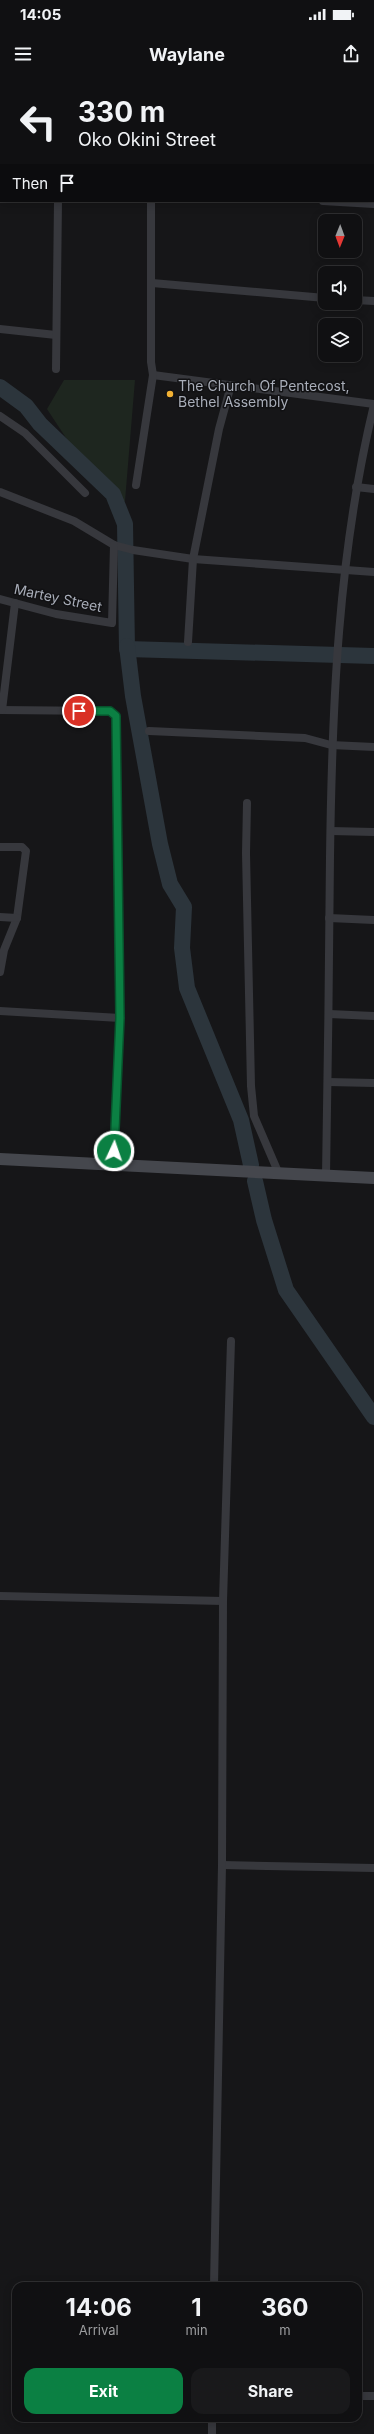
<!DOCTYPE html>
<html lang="en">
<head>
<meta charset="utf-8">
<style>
	:root { --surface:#101012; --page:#19191b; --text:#f1f3f6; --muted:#9c9d9f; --line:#303032; --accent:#0b8043 }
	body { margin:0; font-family:Inter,sans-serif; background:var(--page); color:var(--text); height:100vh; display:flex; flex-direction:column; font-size:15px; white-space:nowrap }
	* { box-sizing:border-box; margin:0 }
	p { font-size:13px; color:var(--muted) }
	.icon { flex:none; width:22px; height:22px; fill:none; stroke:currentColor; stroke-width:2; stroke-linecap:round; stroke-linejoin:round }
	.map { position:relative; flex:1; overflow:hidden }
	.side { position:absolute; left:12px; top:2202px; width:350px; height:140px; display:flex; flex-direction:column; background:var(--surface); border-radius:12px; box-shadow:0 2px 10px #0003,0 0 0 1px var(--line) }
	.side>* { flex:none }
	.banner { position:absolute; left:0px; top:0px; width:374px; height:122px; box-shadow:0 2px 10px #0003,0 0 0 1px var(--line); background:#101012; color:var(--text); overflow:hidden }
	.needle { width:26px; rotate:181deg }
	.controls { position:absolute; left:318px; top:134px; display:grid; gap:8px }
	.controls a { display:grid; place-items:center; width:44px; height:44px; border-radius:8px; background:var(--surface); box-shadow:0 2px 10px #0003,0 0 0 1px var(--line); font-size:20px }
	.pin { position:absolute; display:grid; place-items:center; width:34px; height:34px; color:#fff; margin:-17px; border:2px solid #fff; border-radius:50%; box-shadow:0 1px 4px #0007 }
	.me { position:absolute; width:44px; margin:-22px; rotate:3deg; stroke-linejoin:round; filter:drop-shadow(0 0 3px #0008) }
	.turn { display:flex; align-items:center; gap:14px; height:84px; padding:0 12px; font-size:18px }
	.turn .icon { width:52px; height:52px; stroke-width:2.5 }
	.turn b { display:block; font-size:28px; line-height:34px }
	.then { display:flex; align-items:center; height:38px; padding:0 12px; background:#0003; gap:8px; font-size:15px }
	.eta { display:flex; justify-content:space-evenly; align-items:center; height:68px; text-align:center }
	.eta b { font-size:24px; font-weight:700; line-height:28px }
	.action { display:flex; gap:8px; margin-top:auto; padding:8px 12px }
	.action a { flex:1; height:46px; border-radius:12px; background:var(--accent); color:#fff; font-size:16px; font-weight:700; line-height:46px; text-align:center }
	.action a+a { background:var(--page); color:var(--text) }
	.status { display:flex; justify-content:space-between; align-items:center; height:28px; padding:0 20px; background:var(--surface); direction:ltr }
	.status svg { height:11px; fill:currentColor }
	header { display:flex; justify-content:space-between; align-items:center; height:52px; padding:0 12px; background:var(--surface); font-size:18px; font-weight:700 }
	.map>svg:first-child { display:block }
	.green { fill:#1e261f }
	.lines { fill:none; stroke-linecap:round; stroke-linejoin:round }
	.stream { stroke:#2c353c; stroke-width:2.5 }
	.river { stroke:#2c353c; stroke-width:16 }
	.minor { stroke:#37383d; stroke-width:8 }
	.secondary { stroke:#45474d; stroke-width:12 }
	.route-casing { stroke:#07532c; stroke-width:10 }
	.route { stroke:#0b8043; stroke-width:7 }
	.poi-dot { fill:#f2b134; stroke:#111113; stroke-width:1.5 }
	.labels { text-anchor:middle; stroke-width:3; stroke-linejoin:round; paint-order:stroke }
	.poi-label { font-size:14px; fill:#a8adb8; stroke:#111113; text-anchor:start }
	.street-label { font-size:14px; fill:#a8adb8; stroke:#111113 }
</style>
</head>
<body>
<div class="status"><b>14:05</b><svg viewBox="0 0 49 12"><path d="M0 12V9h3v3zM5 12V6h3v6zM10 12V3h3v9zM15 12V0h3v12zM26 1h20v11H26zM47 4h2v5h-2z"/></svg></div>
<header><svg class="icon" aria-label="menu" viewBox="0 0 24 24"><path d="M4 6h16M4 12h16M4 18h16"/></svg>Waylane<svg class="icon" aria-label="share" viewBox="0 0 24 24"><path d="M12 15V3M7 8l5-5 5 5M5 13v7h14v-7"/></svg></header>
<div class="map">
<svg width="374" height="2354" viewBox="0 0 374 2354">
	<rect width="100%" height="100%" fill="#161618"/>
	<polygon class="green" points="64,300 135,300 125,421 120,422 107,398 72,367 47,329"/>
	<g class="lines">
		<g class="stream">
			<polyline points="52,1 53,0"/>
			<polyline points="0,107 1,105"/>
		</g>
		<g class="river">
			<polyline points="0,307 26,326 40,344 113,414 125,444 127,569 374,576"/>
			<polyline points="127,566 133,616 160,764 170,804 184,827 182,868 187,908 241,1040 251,1085"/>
			<polyline points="255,1101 264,1140 286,1210 374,1337"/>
		</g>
		<g class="minor">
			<polyline points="130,0 132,1"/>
			<polyline points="156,1 156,0"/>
			<polyline points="266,1 266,0"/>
			<polyline points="0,47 1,47"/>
			<polyline points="373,62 374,62"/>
			<polyline points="323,121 374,124"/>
			<polyline points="152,203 325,218"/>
			<polyline points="355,220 374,221"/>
			<polyline points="0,249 56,255"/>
			<polyline points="56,289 58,121"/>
			<polyline points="153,295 374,324"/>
			<polyline points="0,336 25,353 85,413"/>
			<polyline points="136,405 153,295 151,282 151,121"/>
			<polyline points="356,407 374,409"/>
			<polyline points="0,412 74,441 114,465 133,470 193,479 374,492"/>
			<polyline points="0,519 56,534 112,543 114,465"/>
			<polyline points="188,562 193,479 219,349 231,305"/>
			<polyline points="0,630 110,631 116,636 120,938 113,1086"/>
			<polyline points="2,630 15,523"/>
			<polyline points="149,651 305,658 331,665 374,667"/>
			<polyline points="247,723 246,773 251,1006 254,1036 279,1094"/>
			<polyline points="331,751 374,752"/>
			<polyline points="0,767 22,767 26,771 17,838 4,870 0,892"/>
			<polyline points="0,837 17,838"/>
			<polyline points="329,838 374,840"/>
			<polyline points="0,931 120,938"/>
			<polyline points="329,934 374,936"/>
			<polyline points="328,1002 374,1003"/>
			<path d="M326,1096C328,990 329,883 330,777C332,625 338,473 374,325"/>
			<polyline points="0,1516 223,1521"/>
			<polyline points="222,1785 374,1788"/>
			<polyline points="214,2206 222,1785 223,1521 231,1261"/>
			<polyline points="358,2316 374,2316"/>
			<polyline points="212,2354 212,2338"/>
		</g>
		<polyline class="secondary" points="0,1079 374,1098"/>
	</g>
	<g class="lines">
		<defs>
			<polyline id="route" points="79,631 110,631 116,636 120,938 114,1071"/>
		</defs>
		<use href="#route" class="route-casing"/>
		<use href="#route" class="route"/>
	</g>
	<circle class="poi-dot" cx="170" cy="314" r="4"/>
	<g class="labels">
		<g class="poi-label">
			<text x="178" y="311">The Church Of Pentecost,<tspan x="178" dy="16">Bethel Assembly</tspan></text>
		</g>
		<g class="street-label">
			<text transform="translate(58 518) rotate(12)" y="5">Martey Street</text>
		</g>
	</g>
</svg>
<div class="controls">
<a><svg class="needle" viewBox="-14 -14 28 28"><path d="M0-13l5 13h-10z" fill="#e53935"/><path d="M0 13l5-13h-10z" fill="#9c9d9f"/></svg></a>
<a><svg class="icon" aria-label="sound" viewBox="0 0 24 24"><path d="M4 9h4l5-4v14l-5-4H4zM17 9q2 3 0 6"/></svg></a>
<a><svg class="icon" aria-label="layers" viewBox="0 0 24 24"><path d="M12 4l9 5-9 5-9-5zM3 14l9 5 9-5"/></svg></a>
</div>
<div class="pin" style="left:79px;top:631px;background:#d93025"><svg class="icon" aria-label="arrive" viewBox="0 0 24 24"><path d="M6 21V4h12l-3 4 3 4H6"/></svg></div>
<svg class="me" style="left:114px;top:1071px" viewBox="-20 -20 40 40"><circle r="17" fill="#0b8043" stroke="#fff" stroke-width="3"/><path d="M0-11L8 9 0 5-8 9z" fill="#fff"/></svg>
<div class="banner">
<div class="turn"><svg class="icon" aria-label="left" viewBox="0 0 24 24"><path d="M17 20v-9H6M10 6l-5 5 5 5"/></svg><div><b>330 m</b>Oko Okini Street</div></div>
<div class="then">Then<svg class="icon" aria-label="arrive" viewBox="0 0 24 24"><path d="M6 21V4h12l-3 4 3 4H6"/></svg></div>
</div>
<section class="side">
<div class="eta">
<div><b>14:06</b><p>Arrival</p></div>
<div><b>1</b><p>min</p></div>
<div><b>360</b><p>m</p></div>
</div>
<div class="action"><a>Exit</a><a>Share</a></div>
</section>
</div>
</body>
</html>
